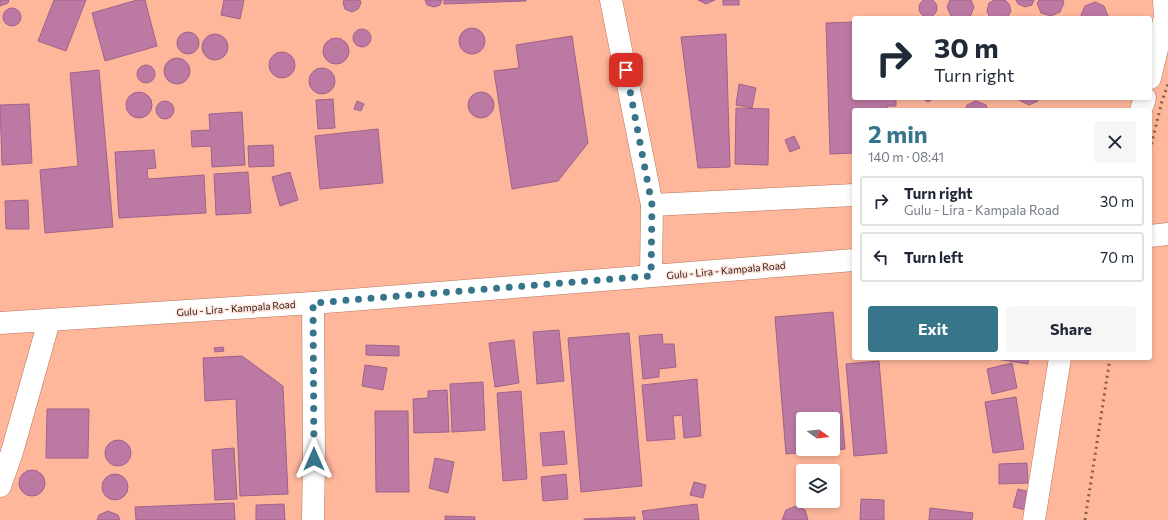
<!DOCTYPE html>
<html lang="en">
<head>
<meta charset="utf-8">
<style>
	:root { --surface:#fff; --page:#f6f6f7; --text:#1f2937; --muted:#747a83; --line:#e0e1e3; --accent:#37768a }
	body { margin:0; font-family:Commissioner,sans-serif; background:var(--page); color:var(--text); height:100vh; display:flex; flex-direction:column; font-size:15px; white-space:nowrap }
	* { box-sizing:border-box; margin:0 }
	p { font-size:13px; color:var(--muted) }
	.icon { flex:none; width:22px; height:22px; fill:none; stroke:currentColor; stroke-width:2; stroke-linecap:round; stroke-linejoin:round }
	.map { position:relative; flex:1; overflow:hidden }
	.side { position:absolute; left:852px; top:108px; width:300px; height:252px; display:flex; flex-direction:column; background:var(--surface); border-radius:4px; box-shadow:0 2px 6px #0003 }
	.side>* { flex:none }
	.hud { position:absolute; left:852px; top:16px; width:300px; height:84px; border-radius:4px; box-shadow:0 2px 6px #0003; background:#fff; color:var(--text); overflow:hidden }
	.needle { width:26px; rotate:105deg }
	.controls { position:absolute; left:796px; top:412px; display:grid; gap:8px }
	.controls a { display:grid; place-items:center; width:44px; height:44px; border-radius:4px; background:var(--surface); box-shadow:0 2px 6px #0003; font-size:20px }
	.pin { position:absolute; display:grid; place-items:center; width:34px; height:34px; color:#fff; margin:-17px; border-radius:8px; box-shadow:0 2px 6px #0006 }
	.me { position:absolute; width:44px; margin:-22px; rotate:0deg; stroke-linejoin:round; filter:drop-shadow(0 0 3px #0008) }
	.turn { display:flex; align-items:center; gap:14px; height:84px; padding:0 16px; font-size:18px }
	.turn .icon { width:52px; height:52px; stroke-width:2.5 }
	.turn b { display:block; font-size:28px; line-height:34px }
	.round { display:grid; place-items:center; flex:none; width:42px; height:42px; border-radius:4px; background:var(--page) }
	.overview { display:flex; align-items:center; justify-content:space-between; height:68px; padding:0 16px }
	h1 { font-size:24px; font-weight:700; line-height:30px; color:var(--accent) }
	.button { display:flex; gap:8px; margin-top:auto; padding:8px 16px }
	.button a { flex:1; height:46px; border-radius:4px; background:var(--accent); color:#fff; font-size:16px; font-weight:700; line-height:46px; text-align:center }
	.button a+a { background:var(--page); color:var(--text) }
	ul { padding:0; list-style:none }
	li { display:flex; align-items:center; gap:12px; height:50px; margin:0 8px 6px; padding:0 8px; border:2px solid var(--line); border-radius:4px }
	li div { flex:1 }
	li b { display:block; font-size:15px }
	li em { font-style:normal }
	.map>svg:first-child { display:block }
	.building { fill:#bc79a3; stroke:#9f6389; fill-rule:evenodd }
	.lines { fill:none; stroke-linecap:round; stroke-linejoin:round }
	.minor-casing { stroke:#b7745b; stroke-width:23 }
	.major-casing { stroke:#b7745b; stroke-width:23 }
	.minor { stroke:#fff; stroke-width:22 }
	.major { stroke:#fff; stroke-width:22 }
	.rail { stroke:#8a5c4a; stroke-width:3; stroke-dasharray:2 4; stroke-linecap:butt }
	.route { stroke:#37768a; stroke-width:7; stroke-dasharray:0 12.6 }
	.labels { text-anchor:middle; stroke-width:3; stroke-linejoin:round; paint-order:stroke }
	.street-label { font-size:10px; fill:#30160c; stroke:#fce6dd }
</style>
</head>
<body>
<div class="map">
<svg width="1168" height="520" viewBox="0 0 1168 520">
	<rect width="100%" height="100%" fill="#ffb79c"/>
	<g class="building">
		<circle cx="928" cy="8" r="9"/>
		<polygon points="0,0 9,0 8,3 0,6"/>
		<polygon points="54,0 86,0 66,51 38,41"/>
		<polygon points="137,0 145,0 157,46 105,61 92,13"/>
		<polygon points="224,0 244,0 240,19 221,15"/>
		<polygon points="344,0 360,0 361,3 358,9 352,12 345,9 343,3"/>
		<polygon points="425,0 442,0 440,5 434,7 427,5"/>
		<polygon points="444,0 526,0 526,1 444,4"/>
		<polygon points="698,0 715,0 706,4"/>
		<rect x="723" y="0" width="16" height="5"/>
		<polygon points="950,0 971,0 974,7 970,17 966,18 955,18 951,16 947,7"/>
		<polygon points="994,0 1005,0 1009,4 1011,11 1007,18 990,18 987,11 989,3"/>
		<polygon points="1016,0 1034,0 1032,5 1025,7 1018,4"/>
		<polygon points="1039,0 1063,0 1064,3 1060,12 1051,16 1041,13 1037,3"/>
		<polygon points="1095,2 1104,6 1108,16 1107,18 1082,18 1081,15 1085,6"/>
		<circle cx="12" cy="17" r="9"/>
		<polygon points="854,22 854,98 896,98 896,106 887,106 888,110 854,110 854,153 830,154 826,23"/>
		<circle cx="472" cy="41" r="13"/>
		<circle cx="362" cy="38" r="9"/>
		<circle cx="188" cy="43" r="11"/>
		<polygon points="726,34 730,167 698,168 681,37"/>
		<circle cx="215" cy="47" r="13"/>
		<polygon points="572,36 588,143 558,181 512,189 494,71 519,68 516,45"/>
		<circle cx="336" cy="51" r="13"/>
		<circle cx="282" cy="65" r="13"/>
		<circle cx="177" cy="71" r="13"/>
		<circle cx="146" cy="74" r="9"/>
		<circle cx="322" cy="81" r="13"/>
		<polygon points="99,70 113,227 45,233 40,170 78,166 70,73"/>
		<polygon points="739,84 756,88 752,108 736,105"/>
		<circle cx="481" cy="105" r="13"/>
		<circle cx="139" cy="105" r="13"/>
		<polygon points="921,98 935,98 928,102"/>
		<polygon points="1018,98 1039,98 1038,101 1029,105 1019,100"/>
		<polygon points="333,99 335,128 318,129 316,100"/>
		<polygon points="357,101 364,104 361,111 354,109"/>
		<polygon points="976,101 986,105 988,110 965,110 967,105"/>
		<circle cx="165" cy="110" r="9"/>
		<polygon points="29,104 32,163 2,165 0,105"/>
		<polygon points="736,108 769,109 768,165 735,164"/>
		<polygon points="242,112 245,165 212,167 211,146 192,147 191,131 210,130 209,114"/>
		<polygon points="378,129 383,183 320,189 315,136"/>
		<polygon points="794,136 800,148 790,152 785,140"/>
		<polygon points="273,145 274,166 249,167 248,146"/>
		<polygon points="154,150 156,168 147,169 148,179 204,175 206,213 119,218 115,152"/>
		<polygon points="248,172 251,213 216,215 214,174"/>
		<polygon points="290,172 298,200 280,206 272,177"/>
		<polygon points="28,200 29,229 6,229 5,201"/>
		<path d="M833,312L845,449L786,454L775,317ZM803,419H833V449H803Z"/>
		<polygon points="559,330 564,381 537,384 533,332"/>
		<polygon points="629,333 642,486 581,492 568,338"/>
		<polygon points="662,334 663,344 674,344 676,367 659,369 659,377 643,379 639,336"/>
		<polygon points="514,340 519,383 495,387 489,343"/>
		<polygon points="366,345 399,346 399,356 366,355"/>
		<polygon points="223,347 224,351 215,352 214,348"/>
		<polygon points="242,356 283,386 288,494 240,496 236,399 205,401 203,358"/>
		<polygon points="990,358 1029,358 1028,364"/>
		<polygon points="879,361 887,453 854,456 846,364"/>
		<polygon points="1012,363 1017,388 992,394 987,369"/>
		<polygon points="365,365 387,368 383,390 362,386"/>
		<polygon points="697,379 701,436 684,438 682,415 673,416 675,439 647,441 642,385"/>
		<polygon points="483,382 485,430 452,432 450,384"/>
		<polygon points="447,390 449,432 414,433 413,399 428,398 428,391"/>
		<polygon points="521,391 527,479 503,481 497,393"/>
		<polygon points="1016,397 1024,449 993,453 985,402"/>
		<polygon points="47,409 89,409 88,458 46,458"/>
		<polygon points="375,411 408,411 409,492 376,492"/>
		<polygon points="564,431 567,464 543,466 540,433"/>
		<circle cx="118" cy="453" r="13"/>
		<polygon points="234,448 237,499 215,500 212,450"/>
		<polygon points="435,458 454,462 448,493 429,488"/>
		<polygon points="1027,463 1028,483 999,484 999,464"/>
		<circle cx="32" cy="483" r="13"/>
		<polygon points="566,474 568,499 543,501 541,477"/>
		<circle cx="115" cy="487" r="13"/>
		<polygon points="694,482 706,485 703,498 690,495"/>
		<polygon points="1018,489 1034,493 1030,511 1013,507"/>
		<polygon points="861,499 884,500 884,520 860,520"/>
		<polygon points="234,503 235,520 136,520 135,507"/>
		<polygon points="284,504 285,520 256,520 256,505"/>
		<polygon points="697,504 699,520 644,520 642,511"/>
		<polygon points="796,506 805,510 808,520 782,520 786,510"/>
		<polygon points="930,508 973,513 972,520 929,520"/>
		<polygon points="108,511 118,515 120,520 97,520 99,515"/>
		<polygon points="445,516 475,517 475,520 445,520"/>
		<polygon points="635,517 635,520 584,520 584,519"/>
	</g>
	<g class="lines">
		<defs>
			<g id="minor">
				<polyline points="611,0 652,205 651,276"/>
				<polyline points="1150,78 1165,17 1164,0"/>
				<polyline points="1141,110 1145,98"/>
				<polyline points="652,205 854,195"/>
				<polyline points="0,486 12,452 49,321"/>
				<polyline points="313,520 314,459 313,303"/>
				<polyline points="1034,520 1060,358"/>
			</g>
			<g id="major">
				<polyline points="1150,236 1168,234"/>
				<polyline points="0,323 313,303 854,260"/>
			</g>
		</defs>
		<use href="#minor" class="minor-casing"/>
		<use href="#major" class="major-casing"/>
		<use href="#minor" class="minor"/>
		<use href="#major" class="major"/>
		<g class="rail">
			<polyline points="1150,150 1162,101 1168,84"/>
			<polyline points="1085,520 1110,358"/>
		</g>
	</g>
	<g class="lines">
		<polyline class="route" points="314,459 313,303 651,276 652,205 626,70"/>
	</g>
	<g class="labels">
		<g class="street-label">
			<text transform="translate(726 270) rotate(-5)" y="4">Gulu - Lira - Kampala Road</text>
			<text transform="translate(236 308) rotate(-4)" y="4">Gulu - Lira - Kampala Road</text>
		</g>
	</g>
</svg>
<div class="controls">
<a><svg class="needle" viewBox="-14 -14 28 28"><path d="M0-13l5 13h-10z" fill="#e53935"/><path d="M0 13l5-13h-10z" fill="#747a83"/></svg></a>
<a><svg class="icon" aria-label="layers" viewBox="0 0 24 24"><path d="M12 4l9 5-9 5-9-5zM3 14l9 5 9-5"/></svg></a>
</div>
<div class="pin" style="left:626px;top:70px;background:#d93025"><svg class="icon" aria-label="arrive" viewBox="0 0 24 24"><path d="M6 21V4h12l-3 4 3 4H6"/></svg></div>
<svg class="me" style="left:314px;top:459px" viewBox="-20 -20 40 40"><path d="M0-17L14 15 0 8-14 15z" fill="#37768a" stroke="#fff" stroke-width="4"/></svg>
<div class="hud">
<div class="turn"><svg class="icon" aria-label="right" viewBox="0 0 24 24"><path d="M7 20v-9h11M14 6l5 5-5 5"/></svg><div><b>30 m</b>Turn right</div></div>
</div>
<section class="side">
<div class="overview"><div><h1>2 min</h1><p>140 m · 08:41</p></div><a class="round"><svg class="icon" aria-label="close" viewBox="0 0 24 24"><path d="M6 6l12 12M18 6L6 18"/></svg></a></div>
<ul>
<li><svg class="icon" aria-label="right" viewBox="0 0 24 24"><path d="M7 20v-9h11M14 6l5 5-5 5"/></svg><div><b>Turn right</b><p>Gulu - Lira - Kampala Road</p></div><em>30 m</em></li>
<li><svg class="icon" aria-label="left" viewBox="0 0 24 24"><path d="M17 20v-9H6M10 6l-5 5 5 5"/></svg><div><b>Turn left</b></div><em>70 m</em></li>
</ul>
<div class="button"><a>Exit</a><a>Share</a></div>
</section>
</div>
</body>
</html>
